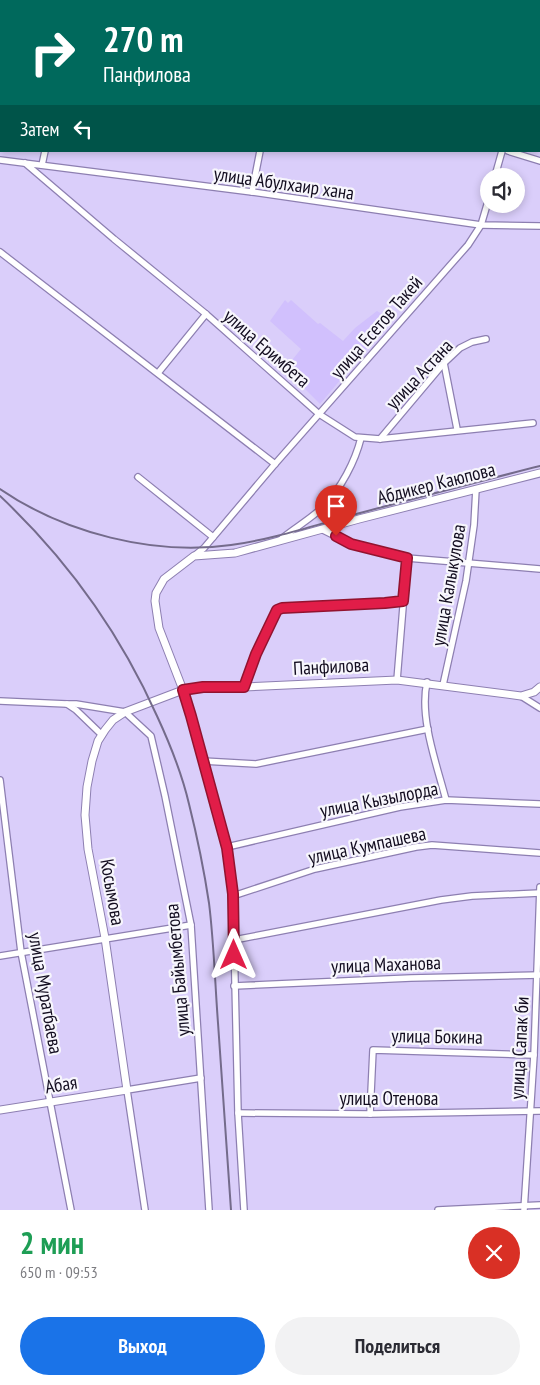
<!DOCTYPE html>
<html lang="ru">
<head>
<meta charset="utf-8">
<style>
	:root { --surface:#fff; --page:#f2f2f3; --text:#2b2b33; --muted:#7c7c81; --accent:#1a73e8 }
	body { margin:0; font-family:"PT Sans Narrow",sans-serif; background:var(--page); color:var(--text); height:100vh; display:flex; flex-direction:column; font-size:19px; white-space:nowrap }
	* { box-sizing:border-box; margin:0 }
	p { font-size:16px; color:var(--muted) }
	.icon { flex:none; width:28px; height:28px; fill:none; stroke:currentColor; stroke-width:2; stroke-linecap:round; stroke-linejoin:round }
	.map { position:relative; height:1210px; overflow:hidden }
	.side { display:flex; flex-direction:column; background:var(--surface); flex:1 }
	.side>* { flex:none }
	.guide { position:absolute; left:0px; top:0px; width:540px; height:152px; box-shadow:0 2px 8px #0003; background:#00695c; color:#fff; overflow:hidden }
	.tools { position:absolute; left:480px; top:168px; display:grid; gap:10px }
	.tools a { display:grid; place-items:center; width:45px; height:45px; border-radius:50%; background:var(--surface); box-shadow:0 2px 8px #0003; font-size:25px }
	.pin { position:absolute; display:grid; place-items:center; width:42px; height:42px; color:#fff; margin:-51px -21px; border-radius:50% 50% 50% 0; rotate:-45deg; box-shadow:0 0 5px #0007 }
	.pin .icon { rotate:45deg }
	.me { position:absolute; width:55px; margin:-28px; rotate:0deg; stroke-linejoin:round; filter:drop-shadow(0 0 4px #0008) }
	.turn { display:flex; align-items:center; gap:18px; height:105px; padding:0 20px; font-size:22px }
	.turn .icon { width:65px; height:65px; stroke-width:2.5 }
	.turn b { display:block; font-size:35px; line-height:42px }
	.then { display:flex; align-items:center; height:48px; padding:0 20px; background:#0003; gap:10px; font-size:19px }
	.round { display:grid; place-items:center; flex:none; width:52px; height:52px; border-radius:26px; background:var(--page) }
	.head { display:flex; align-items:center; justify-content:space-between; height:85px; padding:0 20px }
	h1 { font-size:30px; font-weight:700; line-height:38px; color:#1e9e55 }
	.action { display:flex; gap:10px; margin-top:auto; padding:10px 20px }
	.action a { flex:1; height:58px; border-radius:30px; background:var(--accent); color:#fff; font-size:20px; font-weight:700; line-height:58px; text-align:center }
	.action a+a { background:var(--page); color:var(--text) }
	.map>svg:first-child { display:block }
	.built { fill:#d1c0fd }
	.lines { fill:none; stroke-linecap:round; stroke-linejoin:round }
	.minor-casing { stroke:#8d7fb1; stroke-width:8 }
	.tertiary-casing { stroke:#8d7fb1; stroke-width:9 }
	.minor { stroke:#fff; stroke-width:5.5 }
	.tertiary { stroke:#fff; stroke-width:7 }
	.rail { stroke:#746b8b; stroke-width:2 }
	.route-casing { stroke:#92132f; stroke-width:12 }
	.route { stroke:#e11d48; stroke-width:9 }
	.labels { text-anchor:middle; stroke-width:4.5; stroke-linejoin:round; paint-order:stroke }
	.street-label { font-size:19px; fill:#120c1f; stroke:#f7f6fc }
</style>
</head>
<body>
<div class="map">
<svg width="540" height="1210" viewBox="0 0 540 1210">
	<rect width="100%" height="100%" fill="#dacefa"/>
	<polygon class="built" points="285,300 288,303 291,300 318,324 320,323 343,341 355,328 377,311 391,320 320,404 285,369 301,349 270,321"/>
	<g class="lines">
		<defs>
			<g id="minor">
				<polyline points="48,0 50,1"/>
				<polyline points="168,0 169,1"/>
				<polyline points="0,39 1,38"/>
				<polyline points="539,65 540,62"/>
				<polyline points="508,151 540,161"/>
				<polyline points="0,160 252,192 481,225 540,226"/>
				<polyline points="25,163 114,239 206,314 319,414 355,437 380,439 533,423"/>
				<polyline points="42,165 45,151"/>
				<polyline points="495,176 502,151"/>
				<polyline points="252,192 260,151"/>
				<polyline points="0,252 275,464"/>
				<polyline points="444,363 457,429"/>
				<polyline points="158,373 206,314"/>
				<polyline points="380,439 444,363 460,348 472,342 486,339"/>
				<polyline points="138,477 213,537"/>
				<polyline points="321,529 351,544 407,558 540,569"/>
				<path d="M280,540C294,528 311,519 324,506C341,488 355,462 361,438"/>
				<polyline points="194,556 204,548 275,464 468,245 481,225 489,198"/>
				<polyline points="397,680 407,558"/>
				<path d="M427,682C419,718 437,765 446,800"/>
				<polyline points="443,685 466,581 474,525 476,489"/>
				<polyline points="244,687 256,654 279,608 403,601"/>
				<polyline points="183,690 191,716 227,847 233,894 238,1113 244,1210"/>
				<polyline points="521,696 540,708"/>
				<polyline points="0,701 67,704 76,710 102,735"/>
				<polyline points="67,704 76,704 125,712 151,736 165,796 191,925 209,1210"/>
				<polyline points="203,761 256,764 428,729"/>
				<polyline points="0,780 21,952 71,1210"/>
				<polyline points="227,847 400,807 446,800 540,804"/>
				<polyline points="233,894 239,894 315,869 416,847 432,845 540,853"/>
				<polyline points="234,940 441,900 472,896 540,893"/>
				<polyline points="0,956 191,925"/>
				<polyline points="234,986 411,978 540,975"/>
				<polyline points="238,1113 370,1114 540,1111"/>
				<polyline points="370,1114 373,1050 534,1055"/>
				<polyline points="145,1210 127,1090 201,1078"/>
				<polyline points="438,1210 540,1205"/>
				<polyline points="524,1210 534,1055 540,887"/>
			</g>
			<g id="tertiary">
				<polyline points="183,690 159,628 155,601 156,593 164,579 194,556 235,553 359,519 540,473"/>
				<polyline points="0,1110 127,1090 105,938 88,849 85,815 87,787 92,761 98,741 105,730 113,720 125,712 183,690 203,687 244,687 397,680 521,696 534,692 540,687"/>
			</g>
		</defs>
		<use href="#minor" class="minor-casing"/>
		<use href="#tertiary" class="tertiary-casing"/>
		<use href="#minor" class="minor"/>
		<use href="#tertiary" class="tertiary"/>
		<g class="rail">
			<path d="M0,489C64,533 154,556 231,545C275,539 318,524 360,513C420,497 480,481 540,466"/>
			<path d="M0,496C68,560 119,631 157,716C170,744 182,774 189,804C197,836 204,870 209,903C214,943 215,984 218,1023C222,1086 227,1148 231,1210"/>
		</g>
	</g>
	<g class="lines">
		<defs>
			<polyline id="route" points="234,955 233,894 227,848 191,716 183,690 203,687 244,687 256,654 277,610 282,608 385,603 403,601 407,558 351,544 336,536"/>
		</defs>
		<use href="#route" class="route-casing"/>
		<use href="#route" class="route"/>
	</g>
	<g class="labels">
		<g class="street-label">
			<text transform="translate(284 183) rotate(8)" y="7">улица Абулхаир хана</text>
			<text transform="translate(376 327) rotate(-49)" y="7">улица Есетов Такей</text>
			<text transform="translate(267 348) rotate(41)" y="7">улица Еримбета</text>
			<text transform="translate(419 374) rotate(-47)" y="7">улица Астана</text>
			<text transform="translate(436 483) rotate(-14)" y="7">Абдикер Каюпова</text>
			<text transform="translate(448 585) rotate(-80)" y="7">улица Калыкулова</text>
			<text transform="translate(331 666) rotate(-3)" y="7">Панфилова</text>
			<text transform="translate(379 799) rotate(-11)" y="7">улица Кызылорда</text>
			<text transform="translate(367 845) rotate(-12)" y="7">улица Кумпашева</text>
			<text transform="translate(113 892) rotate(80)" y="7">Косымова</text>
			<text transform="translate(386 964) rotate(-2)" y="7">улица Маханова</text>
			<text transform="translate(177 970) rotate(-95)" y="7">улица Байымбетова</text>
			<text transform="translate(46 993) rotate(80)" y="7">улица Муратбаева</text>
			<text transform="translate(437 1036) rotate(1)" y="7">улица Бокина</text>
			<text transform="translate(519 1048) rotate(-87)" y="7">улица Сапак би</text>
			<text transform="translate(61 1084) rotate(-9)" y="7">Абая</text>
			<text x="389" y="1105">улица Отенова</text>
		</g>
	</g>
</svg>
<div class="tools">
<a><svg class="icon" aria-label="sound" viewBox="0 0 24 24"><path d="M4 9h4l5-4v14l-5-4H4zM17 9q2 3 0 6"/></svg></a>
</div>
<div class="pin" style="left:336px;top:536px;background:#d93025"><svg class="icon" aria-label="arrive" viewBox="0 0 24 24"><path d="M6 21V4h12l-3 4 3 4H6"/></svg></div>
<svg class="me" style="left:234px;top:955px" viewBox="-20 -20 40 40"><path d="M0-17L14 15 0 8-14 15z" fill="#e11d48" stroke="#fff" stroke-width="4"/></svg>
<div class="guide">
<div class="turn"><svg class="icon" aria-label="right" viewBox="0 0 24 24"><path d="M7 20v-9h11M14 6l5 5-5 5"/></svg><div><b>270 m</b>Панфилова</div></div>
<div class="then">Затем<svg class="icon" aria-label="left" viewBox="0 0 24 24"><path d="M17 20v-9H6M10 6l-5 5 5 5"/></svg></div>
</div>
</div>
<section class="side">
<div class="head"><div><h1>2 мин</h1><p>650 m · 09:53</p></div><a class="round" style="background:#d93025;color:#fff"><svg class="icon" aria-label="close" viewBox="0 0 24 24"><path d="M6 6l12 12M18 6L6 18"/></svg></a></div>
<div class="action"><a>Выход</a><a>Поделиться</a></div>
</section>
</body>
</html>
